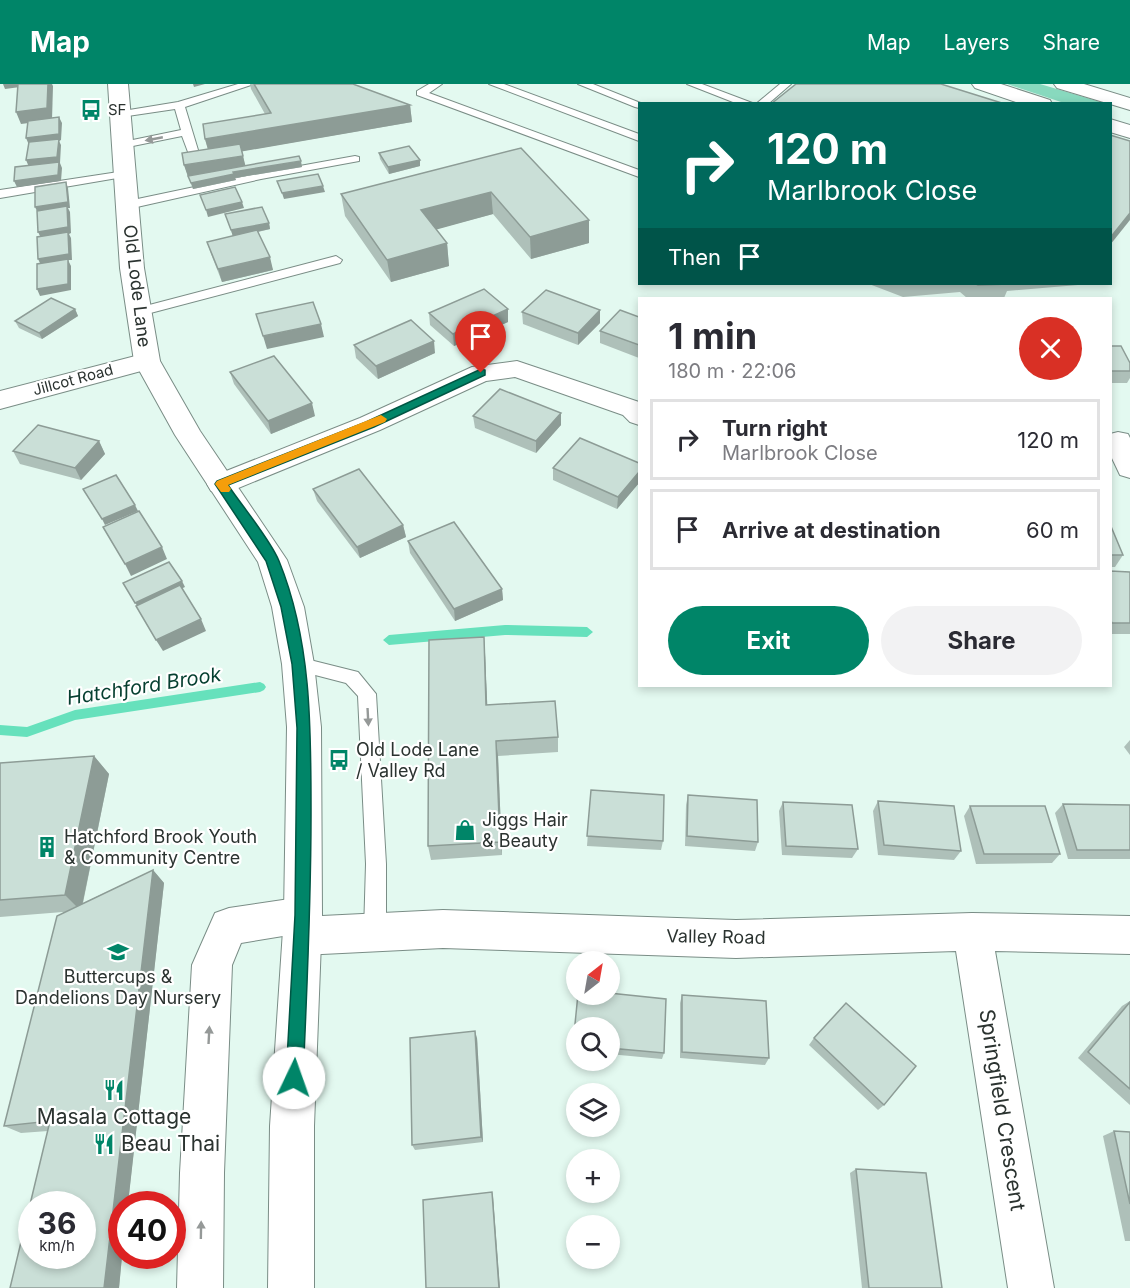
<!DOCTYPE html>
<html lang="en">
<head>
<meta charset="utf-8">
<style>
	:root { --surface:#fff; --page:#f2f2f3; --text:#2b2b33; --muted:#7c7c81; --line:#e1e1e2; --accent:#008568 }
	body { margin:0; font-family:Inter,sans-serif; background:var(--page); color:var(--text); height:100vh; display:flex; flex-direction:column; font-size:22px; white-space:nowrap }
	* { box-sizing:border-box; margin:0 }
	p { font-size:20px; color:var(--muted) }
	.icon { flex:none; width:33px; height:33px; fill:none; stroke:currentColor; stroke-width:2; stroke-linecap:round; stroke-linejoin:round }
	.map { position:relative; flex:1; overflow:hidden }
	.side { position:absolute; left:638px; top:213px; width:474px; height:390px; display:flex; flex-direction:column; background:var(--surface); border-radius:0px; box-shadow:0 3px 9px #0003 }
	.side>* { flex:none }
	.guide { position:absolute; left:638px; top:18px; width:474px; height:183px; border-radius:0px; box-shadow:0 3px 9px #0003; background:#00695c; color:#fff; overflow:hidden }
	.needle { width:39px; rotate:31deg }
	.controls { position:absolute; left:566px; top:867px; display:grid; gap:12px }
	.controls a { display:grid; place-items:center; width:54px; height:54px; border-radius:50%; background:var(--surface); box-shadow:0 3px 9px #0003; font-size:30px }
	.speed { position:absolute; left:18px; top:1107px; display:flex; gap:12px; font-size:30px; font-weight:700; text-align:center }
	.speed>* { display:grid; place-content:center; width:78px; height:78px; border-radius:50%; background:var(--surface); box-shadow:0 3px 9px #0003; line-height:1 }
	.speed small { font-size:15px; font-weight:400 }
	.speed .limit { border:9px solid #d22; background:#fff; color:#111 }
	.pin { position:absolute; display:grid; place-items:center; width:51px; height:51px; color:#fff; margin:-62px -26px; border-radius:50% 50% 50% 0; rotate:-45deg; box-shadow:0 0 6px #0007 }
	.pin .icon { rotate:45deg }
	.me { position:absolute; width:66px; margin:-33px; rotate:3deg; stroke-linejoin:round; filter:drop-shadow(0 0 4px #0008) }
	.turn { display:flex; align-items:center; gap:21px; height:126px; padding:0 30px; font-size:27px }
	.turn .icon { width:78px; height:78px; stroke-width:2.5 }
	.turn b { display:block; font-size:42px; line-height:51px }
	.then { display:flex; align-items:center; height:57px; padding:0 30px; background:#0003; gap:12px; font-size:22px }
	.round { display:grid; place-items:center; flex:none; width:63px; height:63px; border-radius:32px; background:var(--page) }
	.summary { display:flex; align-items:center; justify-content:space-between; height:102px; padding:0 30px }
	h1 { font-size:36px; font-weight:700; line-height:45px }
	.button { display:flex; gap:12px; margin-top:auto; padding:12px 30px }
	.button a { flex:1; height:69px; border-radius:36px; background:var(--accent); color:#fff; font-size:24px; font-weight:700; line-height:69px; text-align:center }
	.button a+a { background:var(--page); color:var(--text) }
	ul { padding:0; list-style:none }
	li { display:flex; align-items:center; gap:18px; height:81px; margin:0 12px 9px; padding:0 18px; border:3px solid var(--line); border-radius:0px }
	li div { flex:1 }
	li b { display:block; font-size:22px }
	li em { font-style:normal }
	header { display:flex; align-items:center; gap:36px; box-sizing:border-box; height:84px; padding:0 30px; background:var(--accent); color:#fff }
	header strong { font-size:28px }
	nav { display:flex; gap:33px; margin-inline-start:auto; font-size:21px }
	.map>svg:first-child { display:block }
	.green { fill:#88d9be }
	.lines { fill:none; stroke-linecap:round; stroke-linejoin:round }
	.stream { fill:#66e1bc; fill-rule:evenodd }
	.service-casing { stroke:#7a8d86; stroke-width:2 }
	.minor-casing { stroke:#7a8d86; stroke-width:2 }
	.tertiary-casing { stroke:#7a8d86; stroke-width:2 }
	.trunk-casing { stroke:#7a8d86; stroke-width:2 }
	.service { fill:#fff; fill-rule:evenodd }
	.minor { fill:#fff; fill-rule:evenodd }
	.tertiary { fill:#fff; fill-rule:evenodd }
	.trunk { fill:#fff; fill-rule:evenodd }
	.wall { fill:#aec0b9 }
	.shaded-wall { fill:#8d9c96 }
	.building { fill:#cadfd7; stroke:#8d9c96; stroke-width:1.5; fill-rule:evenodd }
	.oneway { fill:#959998 }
	.route { fill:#008568; stroke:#005644; stroke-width:1.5 }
	.slow { fill:#f59e0b }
	.labels { text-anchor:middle; stroke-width:4.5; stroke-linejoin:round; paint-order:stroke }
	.far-poi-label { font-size:15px; fill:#2b3330; stroke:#fff; text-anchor:start }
	.far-street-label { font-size:15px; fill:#2b3330; stroke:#fff }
	.street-label { font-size:18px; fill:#2b3330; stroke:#fff }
	.poi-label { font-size:18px; fill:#2b3330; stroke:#fff; text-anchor:start }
	.water-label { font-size:20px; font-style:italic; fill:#053f30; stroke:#fff }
	.near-street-label { font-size:21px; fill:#2b3330; stroke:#fff }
	.near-poi-label { font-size:21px; fill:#2b3330; stroke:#fff }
</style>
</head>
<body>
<header>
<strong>Map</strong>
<nav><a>Map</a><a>Layers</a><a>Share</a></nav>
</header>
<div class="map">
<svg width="1130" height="1204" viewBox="0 0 1130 1204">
	<rect width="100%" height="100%" fill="#e3f9f0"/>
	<polygon class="green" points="1007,0 1040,0 1104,19 1064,19"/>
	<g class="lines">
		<g class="stream">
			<polygon points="505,541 587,543 593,548 587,553 505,551 389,561 383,556 389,551"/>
			<polygon points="260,598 264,600 266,603 264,606 260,608 75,636 27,653 0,651 0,641 27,643 75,626"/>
		</g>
		<defs>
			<g id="service">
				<polygon points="238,0 254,0 185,23 198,66 196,68 188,68 182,52 123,64 117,61 123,58 181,46 175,25 121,33 117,32 117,28 178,18"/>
				<polygon points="429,0 442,0 429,9 639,86 639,93 417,11 417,7"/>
				<polygon points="489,0 504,0 639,50 639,57"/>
				<polygon points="578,0 593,0 643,20 639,20 639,24 635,23"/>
				<polygon points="687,0 702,0 755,20 738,20"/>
				<polygon points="780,0 791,0 768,20 756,20"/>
				<polygon points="355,72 359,73 359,77 261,95 128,125 122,121 128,117 261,89"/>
				<polygon points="125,87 131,90 129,92 0,114 0,106"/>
				<polygon points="336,172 342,176 340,179 139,232 132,228 134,225"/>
				<polygon points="298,573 358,588 376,610 386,780 386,848 382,855 375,858 368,855 364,848 366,780 358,612 346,599 292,585 289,580 292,575"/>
			</g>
			<g id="minor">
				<polygon points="147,269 156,271 160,277 156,283 0,325 0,307"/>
				<polygon points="517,277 639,318 639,341 630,338 623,331 515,293 486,297 380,346 231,407 221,410 211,407 207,400 211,393 360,334 472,283"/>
				<polygon points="1118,348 1128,350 1130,354 1130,394 1120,391 1110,370 1110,350"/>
				<polygon points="303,813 317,818 322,832 443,826 736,836 972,829 1130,832 1130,870 995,867 1054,1204 1008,1204 956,867 736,874 443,864 302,871 288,865 283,852 241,859 232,881 224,1089 223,1204 177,1204 180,1089 192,881 215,829 229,824"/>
			</g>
			<polygon id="tertiary" points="108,0 128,0 144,184 160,277 200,347 287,476 304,523 314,580 321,643 322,831 314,1042 314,1204 268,1204 270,1042 284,831 287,643 282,580 272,523 258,478 175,351 134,277 120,184"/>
			<g id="trunk">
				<polygon points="972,0 1001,0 1050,16 1052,20 1022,20 975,4"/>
				<polygon points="1054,0 1084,0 1130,14 1130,26 1057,4"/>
				<polygon points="1110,35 1130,41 1130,54 1110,48"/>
			</g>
		</defs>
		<use href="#service" class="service-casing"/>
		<use href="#minor" class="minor-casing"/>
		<use href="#tertiary" class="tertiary-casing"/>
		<use href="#trunk" class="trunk-casing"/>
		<use href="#service" class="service"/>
		<use href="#minor" class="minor"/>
		<use href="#tertiary" class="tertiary"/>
		<use href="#trunk" class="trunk"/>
	</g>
	<g class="wall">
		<polygon points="250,0 353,0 410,21 412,38 242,67 245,82 302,83 235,94 236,96 193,105 184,81 208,65 205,55 265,30 251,5"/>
		<polygon points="521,64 589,136 589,159 531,175 493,130 436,145 447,159 449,182 391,198 345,132 341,110"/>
		<polygon points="379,69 420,82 389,90 380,75"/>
		<polygon points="227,136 269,139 270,145 258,148 273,186 222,198 211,170 207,158 233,152"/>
		<polygon points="869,200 1079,200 1078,201 1007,207 1004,214 967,214 960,208 903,213"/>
		<polygon points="75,225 78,232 42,255 19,244 15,237"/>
		<polygon points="508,225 508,238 454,262 430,241 429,229"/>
		<polygon points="522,228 600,239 578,261 523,240"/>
		<polygon points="639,233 639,274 600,259 600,247"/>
		<polygon points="354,261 435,269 378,295 356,274"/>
		<polygon points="1110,262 1130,279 1130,294 1127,299 1110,299"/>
		<polygon points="230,288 315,332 271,350 234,300"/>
		<polygon points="561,329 561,341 536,369 475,344 473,332"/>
		<polygon points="99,357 105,370 81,396 20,380 13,367"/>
		<polygon points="639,379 639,399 617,425 553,396 553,384"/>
		<polygon points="313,405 403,441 406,453 360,474 317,417"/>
		<polygon points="1110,440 1123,471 1115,483 1110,483"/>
		<polygon points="408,457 502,505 503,516 455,537 410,469"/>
		<polygon points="1110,487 1130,488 1130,550 1110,550"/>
		<polygon points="484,553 485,569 487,621 558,653 558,668 498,672 502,771 431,776 428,762"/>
		<polygon points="1130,656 1130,671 1124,663"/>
		<polygon points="94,672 109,690 83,819 153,786 164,799 122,1172 119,1204 48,1047 21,1049 4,1042 63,828 0,833 0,679"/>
		<polygon points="591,706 663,757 661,766 587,762"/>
		<polygon points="688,711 758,758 755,767 685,762 686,721"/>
		<polygon points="878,717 961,767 954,776 878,771 873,727"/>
		<polygon points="783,718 858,765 852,774 782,771 779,727"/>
		<polygon points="1063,720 1130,721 1130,775 1068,775 1055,729"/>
		<polygon points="970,722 1060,770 1052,779 976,780 964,732"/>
		<polygon points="609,909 666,915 664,969 662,975 609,970 609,944 576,944 576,967 573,967 578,910 609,910"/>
		<polygon points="682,911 769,974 765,981 680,974 680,919"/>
		<polygon points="1130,917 1130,1021 1078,974 1122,922"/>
		<polygon points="477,954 483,1058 415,1066 412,1061"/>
		<polygon points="814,954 884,1021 878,1026 809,961"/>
		<polygon points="1114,1047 1130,1048 1130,1157 1125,1157 1103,1052"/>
		<polygon points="856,1085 942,1204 862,1204 850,1089"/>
	</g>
	<g class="shaded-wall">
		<polygon points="3,0 43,0 5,5"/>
		<polygon points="48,0 52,0 53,2 52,36 21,40 16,28"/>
		<polygon points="193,0 205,0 194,3"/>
		<polygon points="410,21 412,38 210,73 205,55"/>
		<polygon points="59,33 62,39 61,56 59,57 61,61 60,79 62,84 61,97 17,103 14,97 29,83 26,76 29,61 26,54"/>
		<polygon points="243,72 246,84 188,93 184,81"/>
		<polygon points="420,76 420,82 389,90 388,83"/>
		<polygon points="301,77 302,83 235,94 236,96 193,105 191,99 233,88"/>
		<polygon points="66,98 68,104 70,124 68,124 70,128 71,149 69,150 71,154 72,176 68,176 71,182 71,206 40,212 37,205 41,181 38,175 41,154 38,148 38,129 35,123"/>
		<polygon points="323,102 325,108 284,115 282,109"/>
		<polygon points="491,108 493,130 424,149 421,126"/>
		<polygon points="242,118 244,124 208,133 206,126"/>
		<polygon points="1130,129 1130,136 1110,161 1110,154"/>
		<polygon points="589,136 589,159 531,175 530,153"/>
		<polygon points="269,139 270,145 233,153 231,146"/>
		<polygon points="447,159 449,182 391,198 387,176"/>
		<polygon points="270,173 273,186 222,198 218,185"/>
		<polygon points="75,225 78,232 42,255 39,249"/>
		<polygon points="508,225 508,238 454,262 453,250"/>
		<polygon points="600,226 600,239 578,261 578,249"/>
		<polygon points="321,240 324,253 267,265 263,252"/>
		<polygon points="434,257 435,269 378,295 376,282"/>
		<polygon points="312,319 315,332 271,350 268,337"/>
		<polygon points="561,329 561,341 536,369 536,357"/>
		<polygon points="99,357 105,370 81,396 75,384"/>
		<polygon points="639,388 639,399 617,425 618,413"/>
		<polygon points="135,421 138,427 105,441 102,435"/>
		<polygon points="403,441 406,453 360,474 357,463"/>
		<polygon points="162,463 167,475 131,492 125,480"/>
		<polygon points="182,497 185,503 139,524 135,519"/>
		<polygon points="502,505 503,516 455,537 454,525"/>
		<polygon points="201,535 206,547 163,567 156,556"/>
		<polygon points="484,553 485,569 488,637 486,621"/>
		<polygon points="496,657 498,672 502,771 500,758"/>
		<polygon points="94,672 109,690 81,827 65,811"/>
		<polygon points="153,786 164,799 128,1120 122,1120 122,1172 119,1204 104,1204"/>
		<polygon points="475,947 477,954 483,1058 481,1053"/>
		<polygon points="492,1108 493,1112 500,1204 499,1204"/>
	</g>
	<g class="building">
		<polygon points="18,0 48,0 47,24 16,28"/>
		<polygon points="254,0 353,0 410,21 205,55 203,40 271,29"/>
		<polygon points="796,0 941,0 1005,20 771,20"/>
		<polygon points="59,33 59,50 26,54 28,37"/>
		<polygon points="1110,51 1130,57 1130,129 1110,154"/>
		<polygon points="59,55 57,73 26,76 29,58"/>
		<polygon points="240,60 243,72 184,81 182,69"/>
		<polygon points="409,62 420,76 388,83 379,69"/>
		<polygon points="521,64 589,136 530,153 491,108 421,126 447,159 387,176 341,110"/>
		<polygon points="299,72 301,77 233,88 234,90 191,99 188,92"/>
		<polygon points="59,78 58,91 14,97 15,83"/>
		<polygon points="318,90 323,102 282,109 277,97"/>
		<polygon points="66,98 68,118 35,123 35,103"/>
		<polygon points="235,103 242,118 206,126 200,111"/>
		<polygon points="67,122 68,143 38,148 37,127"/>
		<polygon points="262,123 269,139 231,146 225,130"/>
		<polygon points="257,146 270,173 218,185 207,158"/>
		<polygon points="68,148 69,170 38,175 37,153"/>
		<polygon points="68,175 68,200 37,205 37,180"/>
		<polygon points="976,200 1010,200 978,201"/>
		<polygon points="484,205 508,225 453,250 429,229"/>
		<polygon points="546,206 600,226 578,249 522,228"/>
		<polygon points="51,214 75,225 39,249 15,237"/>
		<polygon points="313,218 321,240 263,252 256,230"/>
		<polygon points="620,226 639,233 639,261 600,247"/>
		<polygon points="411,236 434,257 376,282 354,261"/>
		<polygon points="1110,262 1121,262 1130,279 1130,287 1110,287"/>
		<polygon points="274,272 312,319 268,337 230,288"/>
		<polygon points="500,305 561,329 536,357 473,332"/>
		<polygon points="38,341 99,357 75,384 13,367"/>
		<polygon points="580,354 639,379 639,388 618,413 553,384"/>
		<polygon points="359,385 403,441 357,463 313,405"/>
		<polygon points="116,391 135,421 102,435 83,405"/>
		<polygon points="139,427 162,463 125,480 103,443"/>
		<polygon points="454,438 502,505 454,525 408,457"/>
		<polygon points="1110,440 1123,471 1110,471"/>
		<polygon points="169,478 182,497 135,519 123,499"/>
		<polygon points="1110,487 1130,488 1130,539 1112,539 1110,534"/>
		<polygon points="180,501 201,535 156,556 136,522"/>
		<polygon points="484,553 486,621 555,617 558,653 496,657 500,758 428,762 429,556"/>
		<polygon points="94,672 65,811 0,816 0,679"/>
		<polygon points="591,706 664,711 663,757 587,752"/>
		<polygon points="688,711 757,716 758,758 687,752"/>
		<polygon points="878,717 954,722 961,767 884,761"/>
		<polygon points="783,718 852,721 858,765 786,762"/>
		<polygon points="1063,720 1130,721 1130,766 1077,766"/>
		<polygon points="970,722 1045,722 1060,770 984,770"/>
		<path d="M153,786L104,1204H10L50,1037L4,1042L57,832ZM32,1120H82V1172H32Z"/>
		<polygon points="609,909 666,915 664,969 609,964 609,944 576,944 576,961 573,960 578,910 609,910"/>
		<polygon points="682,911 766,917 769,974 682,968"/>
		<polygon points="1130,918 1130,1005 1088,968"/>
		<polygon points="846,919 916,982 884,1021 814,954"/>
		<polygon points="475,947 481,1053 412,1061 410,954"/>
		<polygon points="1114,1047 1130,1048 1130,1120"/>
		<polygon points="856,1085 926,1089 942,1204 869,1204"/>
		<polygon points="492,1108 499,1204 426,1204 423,1116"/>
	</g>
	<defs><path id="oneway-solid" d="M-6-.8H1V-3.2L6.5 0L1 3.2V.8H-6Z" transform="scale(1.5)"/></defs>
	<g class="oneway">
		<use href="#oneway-solid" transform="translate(154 55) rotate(169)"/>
		<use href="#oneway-solid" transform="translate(368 633) rotate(87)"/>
		<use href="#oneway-solid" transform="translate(209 951) rotate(-87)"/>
		<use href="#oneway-solid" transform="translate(201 1146) rotate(-89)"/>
	</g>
	<path class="route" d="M481,285L485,286V291L374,343L228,401C242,422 270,455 279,477C312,558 311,646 311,732C311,819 307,907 303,994L300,1001L294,1003L288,1001L286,994L295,831L297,644L292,580L281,523L266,477L215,400L217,397L366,338Z"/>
	<polygon class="slow" points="381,331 387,335 385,338 228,401 231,405 229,408 221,408 215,400 217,397"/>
	<defs>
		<symbol id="bus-bare" viewBox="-9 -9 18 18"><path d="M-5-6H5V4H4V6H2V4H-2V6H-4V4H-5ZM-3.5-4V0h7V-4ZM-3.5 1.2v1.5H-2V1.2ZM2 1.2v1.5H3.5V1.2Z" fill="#008568" stroke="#fff" stroke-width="2.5" paint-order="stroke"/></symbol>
		<symbol id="shop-bare" viewBox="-9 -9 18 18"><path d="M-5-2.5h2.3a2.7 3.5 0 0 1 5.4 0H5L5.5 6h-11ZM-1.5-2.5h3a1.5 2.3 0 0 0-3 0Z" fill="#008568" stroke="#fff" stroke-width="2.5" paint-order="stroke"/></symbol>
		<symbol id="building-bare" viewBox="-9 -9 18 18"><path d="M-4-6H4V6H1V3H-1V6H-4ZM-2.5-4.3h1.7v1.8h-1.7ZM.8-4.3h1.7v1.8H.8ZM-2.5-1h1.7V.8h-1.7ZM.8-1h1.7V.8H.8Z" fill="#008568" stroke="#fff" stroke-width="2.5" paint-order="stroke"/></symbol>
		<symbol id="school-bare" viewBox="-9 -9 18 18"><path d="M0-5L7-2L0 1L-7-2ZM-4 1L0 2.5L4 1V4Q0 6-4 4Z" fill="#008568" stroke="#fff" stroke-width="2.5" paint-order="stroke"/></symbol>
		<symbol id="restaurant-bare" viewBox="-9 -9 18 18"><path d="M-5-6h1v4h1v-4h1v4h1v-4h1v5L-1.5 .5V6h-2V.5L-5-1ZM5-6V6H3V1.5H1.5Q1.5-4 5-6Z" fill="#008568" stroke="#fff" stroke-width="2.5" paint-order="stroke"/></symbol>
	</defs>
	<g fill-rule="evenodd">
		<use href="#bus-bare" x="76" y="11" width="30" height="30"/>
		<use href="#bus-bare" x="324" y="661" width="30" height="30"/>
		<use href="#shop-bare" x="450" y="731" width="30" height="30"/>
		<use href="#building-bare" x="32" y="748" width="30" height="30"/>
		<use href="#school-bare" x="103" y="853" width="30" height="30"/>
		<use href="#restaurant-bare" x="99" y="991" width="30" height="30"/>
		<use href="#restaurant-bare" x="89" y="1045" width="30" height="30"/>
	</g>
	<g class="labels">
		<g class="far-poi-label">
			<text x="108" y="31">SF</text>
		</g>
		<g class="far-street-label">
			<text transform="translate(73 296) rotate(-15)" y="5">Jillcot Road</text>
		</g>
		<g class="street-label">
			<text transform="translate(137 202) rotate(83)" y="6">Old Lode Lane</text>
			<text transform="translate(716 853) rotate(1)" y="6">Valley Road</text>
		</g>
		<g class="poi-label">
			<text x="356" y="672">Old Lode Lane<tspan x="356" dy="21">/ Valley Rd</tspan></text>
			<text x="482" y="742">Jiggs Hair<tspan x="482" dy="21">&amp; Beauty</tspan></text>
			<text x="64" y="759">Hatchford Brook Youth<tspan x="64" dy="21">&amp; Community Centre</tspan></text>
			<text x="118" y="899" text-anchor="middle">Buttercups &amp;<tspan x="118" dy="21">Dandelions Day Nursery</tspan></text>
		</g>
		<g class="water-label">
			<text transform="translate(144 602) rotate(-9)" y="7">Hatchford Brook</text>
		</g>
		<g class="near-street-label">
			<text transform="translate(1002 1026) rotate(81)" y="7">Springfield Crescent</text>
		</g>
		<g class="near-poi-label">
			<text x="114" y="1040">Masala Cottage</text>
			<text x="121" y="1067" text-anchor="start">Beau Thai</text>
		</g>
	</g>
</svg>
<div class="controls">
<a><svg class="needle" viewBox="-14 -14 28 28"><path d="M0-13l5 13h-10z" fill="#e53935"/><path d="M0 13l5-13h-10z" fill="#7c7c81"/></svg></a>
<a><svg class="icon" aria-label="search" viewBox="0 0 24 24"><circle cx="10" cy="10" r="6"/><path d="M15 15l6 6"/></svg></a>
<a><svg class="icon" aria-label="layers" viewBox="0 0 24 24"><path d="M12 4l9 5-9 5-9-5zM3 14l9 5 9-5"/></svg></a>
<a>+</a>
<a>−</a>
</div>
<div class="speed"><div>36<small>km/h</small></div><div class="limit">40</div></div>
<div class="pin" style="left:481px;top:289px;background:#d93025"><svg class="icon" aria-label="arrive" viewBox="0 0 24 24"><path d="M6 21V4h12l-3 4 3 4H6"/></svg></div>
<svg class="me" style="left:294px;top:994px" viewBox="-20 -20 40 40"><circle r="19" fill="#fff"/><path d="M0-13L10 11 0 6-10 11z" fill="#008568"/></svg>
<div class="guide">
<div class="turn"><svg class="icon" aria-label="right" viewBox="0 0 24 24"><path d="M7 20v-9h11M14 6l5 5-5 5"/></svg><div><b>120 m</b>Marlbrook Close</div></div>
<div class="then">Then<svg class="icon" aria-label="arrive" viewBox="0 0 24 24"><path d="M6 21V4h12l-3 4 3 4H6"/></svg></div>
</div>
<section class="side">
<div class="summary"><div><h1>1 min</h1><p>180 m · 22:06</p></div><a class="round" style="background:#d93025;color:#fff"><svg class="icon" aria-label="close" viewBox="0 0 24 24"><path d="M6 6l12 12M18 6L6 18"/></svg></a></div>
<ul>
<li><svg class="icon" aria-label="right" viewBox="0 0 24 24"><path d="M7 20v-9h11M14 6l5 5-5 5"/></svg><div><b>Turn right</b><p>Marlbrook Close</p></div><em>120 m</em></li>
<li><svg class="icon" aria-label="arrive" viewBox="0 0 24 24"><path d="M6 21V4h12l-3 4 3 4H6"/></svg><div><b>Arrive at destination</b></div><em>60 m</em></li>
</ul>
<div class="button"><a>Exit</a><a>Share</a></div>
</section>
</div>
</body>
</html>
